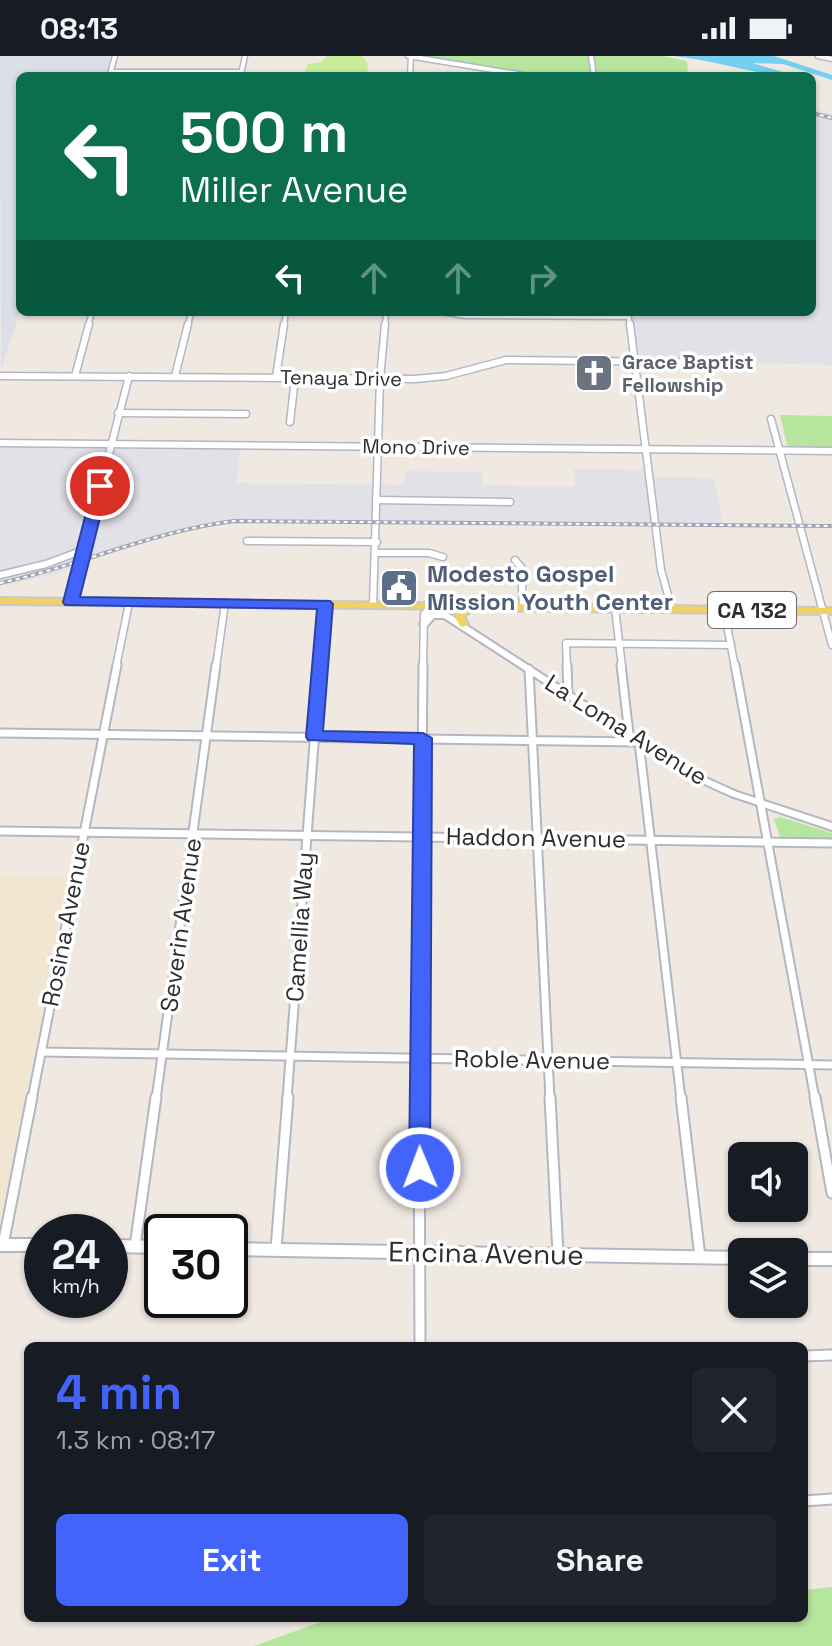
<!DOCTYPE html>
<html lang="en">
<head>
<meta charset="utf-8">
<style>
	:root { --surface:#171b24; --page:#20242c; --text:#f1f3f6; --muted:#9ea1a6; --accent:#4264fb }
	body { margin:0; font-family:"Space Grotesk",sans-serif; background:var(--page); color:var(--text); height:100vh; display:flex; flex-direction:column; font-size:30px; white-space:nowrap }
	* { box-sizing:border-box; margin:0 }
	p { font-size:26px; color:var(--muted) }
	.icon { flex:none; width:44px; height:44px; fill:none; stroke:currentColor; stroke-width:2; stroke-linecap:round; stroke-linejoin:round }
	.map { position:relative; flex:1; overflow:hidden }
	.details { position:absolute; left:24px; top:1286px; width:784px; height:280px; display:flex; flex-direction:column; background:var(--surface); border-radius:12px; box-shadow:0 2px 6px #0004 }
	.details>* { flex:none }
	.hud { position:absolute; left:16px; top:16px; width:800px; height:244px; border-radius:12px; box-shadow:0 2px 6px #0004; background:#0b6e4f; color:#fff; overflow:hidden }
	.controls { position:absolute; left:728px; top:1086px; display:grid; gap:16px }
	.controls a { display:grid; place-items:center; width:80px; height:80px; border-radius:12px; background:var(--surface); box-shadow:0 2px 6px #0004; font-size:40px }
	.speed { position:absolute; left:24px; top:1158px; display:flex; gap:16px; font-size:40px; font-weight:700; text-align:center }
	.speed>* { display:grid; place-content:center; width:104px; height:104px; border-radius:50%; background:var(--surface); box-shadow:0 2px 6px #0004; line-height:1 }
	.speed small { font-size:20px; font-weight:400 }
	.speed .limit { border:4px solid #111; border-radius:12px; background:#fff; color:#111 }
	.pin { position:absolute; display:grid; place-items:center; width:68px; height:68px; color:#fff; margin:-34px; border:4px solid #fff; border-radius:50%; box-shadow:0 2px 8px #0007 }
	.me { position:absolute; width:88px; margin:-44px; rotate:359deg; stroke-linejoin:round; filter:drop-shadow(0 0 6px #0008) }
	.turn { display:flex; align-items:center; gap:28px; height:168px; padding:0 32px; font-size:36px }
	.turn .icon { width:104px; height:104px; stroke-width:2.5 }
	.turn b { display:block; font-size:56px; line-height:68px }
	.lanes { display:flex; align-items:center; height:76px; padding:0 32px; background:#0003; justify-content:center; gap:40px; direction:ltr }
	.lanes .off { opacity:.35 }
	.round { display:grid; place-items:center; flex:none; width:84px; height:84px; border-radius:12px; background:var(--page) }
	.summary { display:flex; align-items:center; justify-content:space-between; height:136px; padding:0 32px }
	h1 { font-size:48px; font-weight:700; line-height:60px; color:var(--accent) }
	.button { display:flex; gap:16px; margin-top:auto; padding:16px 32px }
	.button a { flex:1; height:92px; border-radius:12px; background:var(--accent); color:#fff; font-size:32px; font-weight:700; line-height:92px; text-align:center }
	.button a+a { background:var(--page); color:var(--text) }
	.status { display:flex; justify-content:space-between; align-items:center; height:56px; padding:0 40px; background:var(--surface); direction:ltr }
	.status svg { height:22px; fill:currentColor }
	.map>svg:first-child { display:block }
	.industrial { fill:#e3e1e8 }
	.education { fill:#f0e6d1 }
	.airport { fill:#dcdee8 }
	.green { fill:#b6e59e }
	.pitch { fill:#c9ec9a }
	.water { fill:#75cff0 }
	.lines { fill:none; stroke-linecap:round; stroke-linejoin:round }
	.minor-far3-casing { stroke:#b4b7c1; stroke-width:7 }
	.minor-far2-casing { stroke:#b4b7c1; stroke-width:9 }
	.minor-far1-casing { stroke:#b4b7c1; stroke-width:11 }
	.minor-casing { stroke:#b4b7c1; stroke-width:13 }
	.tertiary-casing { stroke:#b4b7c1; stroke-width:16 }
	.secondary-casing { stroke:#b4b7c1; stroke-width:4 }
	.primary-casing { stroke:#c9c9c9; stroke-width:4 }
	.minor-far3 { stroke:#fff; stroke-width:4 }
	.minor-far2 { stroke:#fff; stroke-width:6 }
	.minor-far1 { stroke:#fff; stroke-width:7 }
	.minor { stroke:#fff; stroke-width:9 }
	.tertiary { stroke:#fff; stroke-width:12 }
	.secondary { fill:#fff; fill-rule:evenodd }
	.primary { fill:#f2d163; fill-rule:evenodd }
	.rail-casing { stroke:#a3a6b8; stroke-width:4 }
	.rail { stroke:#fff; stroke-width:2; stroke-dasharray:4; stroke-linecap:butt }
	.route { fill:#4264fb; stroke:#2b41a3; stroke-width:2 }
	.labels { text-anchor:middle; stroke-width:7; stroke-linejoin:round; paint-order:stroke }
	.far-worship-label { font-size:20px; font-weight:bold; fill:#5b616d; stroke:#fff; text-anchor:start }
	.far-street-label { font-size:20px; fill:#2e2e2e; stroke:#fff }
	.shield { fill:#fff; stroke:#6d6d6d; stroke-width:2 }
	.shield-label { font-size:22px; font-weight:bold; fill:#2e2e2e }
	.service-label { font-size:24px; font-weight:bold; fill:#4e5e75; stroke:#fff; text-anchor:start }
	.street-label { font-size:24px; fill:#2e2e2e; stroke:#fff }
	.near-street-label { font-size:28px; fill:#2e2e2e; stroke:#fff }
</style>
</head>
<body>
<div class="status"><b>08:13</b><svg viewBox="0 0 49 12"><path d="M0 12V9h3v3zM5 12V6h3v6zM10 12V3h3v9zM15 12V0h3v12zM26 1h20v11H26zM47 4h2v5h-2z"/></svg></div>
<div class="map">
<svg width="832" height="1590" viewBox="0 0 832 1590">
	<rect width="100%" height="100%" fill="#efe9e1"/>
	<g class="industrial">
		<polygon points="812,53 832,58 832,309 639,304 632,256 812,256"/>
		<polygon points="0,384 241,392 236,427 404,429 405,415 482,416 483,429 575,431 574,413 647,414 648,421 714,422 723,469 249,467 201,471 145,484 56,518 0,530"/>
	</g>
	<polygon class="education" points="0,820 69,821 0,1164"/>
	<polygon class="airport" points="0,0 111,0 106,20 20,20 20,256 1,313"/>
	<g class="green">
		<polygon points="422,0 662,0 687,5 688,20 537,20"/>
		<polygon points="780,359 832,360 832,393 788,393"/>
		<polygon points="780,761 832,777 832,783 780,781 774,763"/>
		<polygon points="832,1531 832,1590 254,1590 332,1562 804,1562 804,1534"/>
	</g>
	<polygon class="pitch" points="327,0 362,0 368,7 367,18 304,18 308,8 321,6"/>
	<path class="water" d="M674,0H774L832,19V24L783,8L752,7L797,20C756,20 715,4 674,0Z"/>
	<g class="lines">
		<defs>
			<g id="minor-far3">
				<polyline points="408,0 530,20"/>
				<polyline points="591,0 594,20"/>
				<polyline points="818,0 832,3"/>
				<polyline points="111,16 241,16"/>
				<polyline points="110,18 115,0"/>
				<polyline points="241,18 245,0"/>
				<polyline points="410,20 411,0"/>
				<polyline points="442,256 465,260 628,261"/>
				<polyline points="628,256 630,270"/>
				<polyline points="88,270 92,256"/>
				<polyline points="188,270 191,256"/>
				<polyline points="284,270 286,256"/>
				<polyline points="385,270 386,256"/>
			</g>
			<g id="minor-far2">
				<polyline points="630,268 661,514 672,553"/>
				<polyline points="0,320 415,323 446,320 506,304 680,306"/>
				<polyline points="75,320 89,268"/>
				<polyline points="175,320 188,268"/>
				<polyline points="276,321 284,268"/>
				<polyline points="118,357 246,358"/>
				<polyline points="771,363 832,589"/>
				<polyline points="290,366 295,322"/>
				<polyline points="0,387 832,395"/>
				<polyline points="376,444 510,446"/>
				<polyline points="247,485 377,486"/>
				<polyline points="377,497 429,497 443,501"/>
				<polyline points="515,504 521,511 523,550"/>
				<polyline points="0,519 46,508 86,493"/>
				<polyline points="71,546 129,320"/>
				<polyline points="373,549 380,323 385,268"/>
				<polyline points="615,552 622,611"/>
				<polyline points="724,554 735,611"/>
				<polyline points="116,611 129,547"/>
				<polyline points="216,611 225,547"/>
				<polyline points="320,611 325,548"/>
				<polyline points="423,611 424,558 432,550"/>
				<polyline points="567,611 566,587 731,589"/>
			</g>
			<g id="minor-far1">
				<polyline points="567,609 568,638"/>
				<polyline points="621,609 629,678"/>
				<polyline points="735,609 815,1043"/>
				<polyline points="529,613 550,1043"/>
				<polyline points="0,677 639,686 681,1043"/>
				<polyline points="0,775 832,787"/>
				<polyline points="41,996 832,1009"/>
				<polyline points="32,1043 117,609"/>
				<polyline points="156,1043 216,609"/>
				<polyline points="287,1043 320,609"/>
				<polyline points="419,1043 423,609"/>
			</g>
			<g id="minor">
				<polyline points="419,1041 420,1290"/>
				<polyline points="550,1041 558,1198"/>
				<polyline points="681,1041 700,1201"/>
				<polyline points="815,1041 832,1137"/>
				<polyline points="3,1189 32,1041"/>
				<polyline points="135,1191 156,1041"/>
				<polyline points="276,1193 288,1041"/>
				<polyline points="804,1300 832,1299"/>
				<polyline points="804,1445 832,1443"/>
			</g>
			<g id="tertiary">
				<polyline points="0,1189 42,1189"/>
				<polyline points="110,1190 162,1191"/>
				<polyline points="230,1193 742,1202"/>
				<polyline points="794,1203 832,1203"/>
			</g>
			<polygon id="secondary" points="432,547 695,717 737,736 832,767 832,774 731,740 689,721 444,562 434,562 427,570 421,570 420,568 429,557 436,556 428,550"/>
			<polygon id="primary" points="0,542 832,552 832,558 473,554 464,560 468,568 463,571 460,570 454,559 461,553 0,548"/>
		</defs>
		<use href="#minor-far3" class="minor-far3-casing"/>
		<use href="#minor-far2" class="minor-far2-casing"/>
		<use href="#minor-far1" class="minor-far1-casing"/>
		<use href="#minor" class="minor-casing"/>
		<use href="#tertiary" class="tertiary-casing"/>
		<use href="#secondary" class="secondary-casing"/>
		<use href="#primary" class="primary-casing"/>
		<use href="#minor-far3" class="minor-far3"/>
		<use href="#minor-far2" class="minor-far2"/>
		<use href="#minor-far1" class="minor-far1"/>
		<use href="#minor" class="minor"/>
		<use href="#tertiary" class="tertiary"/>
		<use href="#secondary" class="secondary"/>
		<use href="#primary" class="primary"/>
		<defs>
			<g id="rail">
				<polyline points="812,57 832,62"/>
				<path d="M0,527C79,510 153,475 234,465L832,470"/>
			</g>
		</defs>
		<use href="#rail" class="rail-casing"/>
		<use href="#rail" class="rail"/>
	</g>
	<polygon class="route" points="100,426 108,430 80,541 330,545 333,548 323,675 423,677 432,682 430,1112 427,1118 420,1121 412,1118 409,1112 414,688 308,684 306,681 317,553 65,549 63,546 93,430"/>
	<defs>
		<symbol id="church-square" viewBox="-11 -11 22 22"><rect x="-9" y="-9" width="18" height="18" rx="4" fill="#6b7280" stroke="#fff"/><path d="M-1.2-6h2.4v3.5h3.3v2.4h-3.3V6h-2.4V-.1h-3.3v-2.4h3.3Z" fill="#fff"/></symbol>
		<symbol id="civic-square" viewBox="-11 -11 22 22"><rect x="-9" y="-9" width="18" height="18" rx="4" fill="#5c6f8a" stroke="#fff"/><path d="M-.6-6.5H3V-4.5H.6V-3L4-1V1h2V6H-6V1h2V-1L-.6-3ZM-1.2 2.5V6h2.4V2.5Z" fill="#fff"/></symbol>
	</defs>
	<g fill-rule="evenodd">
		<use href="#church-square" x="572" y="295" width="44" height="44"/>
		<use href="#civic-square" x="377" y="510" width="44" height="44"/>
	</g>
	<g class="labels">
		<g class="far-worship-label">
			<text x="622" y="313">Grace Baptist<tspan x="622" dy="23">Fellowship</tspan></text>
		</g>
		<g class="far-street-label">
			<text transform="translate(341 322) rotate(1)" y="7">Tenaya Drive</text>
			<text transform="translate(416 391) rotate(1)" y="7">Mono Drive</text>
		</g>
		<rect class="shield" x="708" y="536" width="88" height="36" rx="6"/>
		<g class="shield-label">
			<text x="752" y="562">CA 132</text>
		</g>
		<g class="service-label">
			<text x="427" y="526">Modesto Gospel<tspan x="427" dy="28">Mission Youth Center</tspan></text>
		</g>
		<g class="street-label">
			<text transform="translate(626 674) rotate(32)" y="8">La Loma Avenue</text>
			<text transform="translate(536 782) rotate(1)" y="8">Haddon Avenue</text>
			<text transform="translate(66 868) rotate(-79)" y="8">Rosina Avenue</text>
			<text transform="translate(181 869) rotate(-82)" y="8">Severin Avenue</text>
			<text transform="translate(300 871) rotate(-86)" y="8">Camellia Way</text>
			<text transform="translate(532 1004) rotate(1)" y="8">Roble Avenue</text>
		</g>
		<g class="near-street-label">
			<text transform="translate(486 1197) rotate(1)" y="10">Encina Avenue</text>
		</g>
	</g>
</svg>
<div class="controls">
<a><svg class="icon" aria-label="sound" viewBox="0 0 24 24"><path d="M4 9h4l5-4v14l-5-4H4zM17 9q2 3 0 6"/></svg></a>
<a><svg class="icon" aria-label="layers" viewBox="0 0 24 24"><path d="M12 4l9 5-9 5-9-5zM3 14l9 5 9-5"/></svg></a>
</div>
<div class="speed"><div>24<small>km/h</small></div><div class="limit">30</div></div>
<div class="pin" style="left:100px;top:430px;background:#d93025"><svg class="icon" aria-label="arrive" viewBox="0 0 24 24"><path d="M6 21V4h12l-3 4 3 4H6"/></svg></div>
<svg class="me" style="left:420px;top:1112px" viewBox="-20 -20 40 40"><circle r="17" fill="#4264fb" stroke="#fff" stroke-width="3"/><path d="M0-11L8 9 0 5-8 9z" fill="#fff"/></svg>
<div class="hud">
<div class="turn"><svg class="icon" aria-label="left" viewBox="0 0 24 24"><path d="M17 20v-9H6M10 6l-5 5 5 5"/></svg><div><b>500 m</b>Miller Avenue</div></div>
<div class="lanes"><svg class="icon" aria-label="left" viewBox="0 0 24 24"><path d="M17 20v-9H6M10 6l-5 5 5 5"/></svg><svg class="icon off" aria-label="ahead" viewBox="0 0 24 24"><path d="M12 20V5M6 11l6-6 6 6"/></svg><svg class="icon off" aria-label="ahead" viewBox="0 0 24 24"><path d="M12 20V5M6 11l6-6 6 6"/></svg><svg class="icon off" aria-label="right" viewBox="0 0 24 24"><path d="M7 20v-9h11M14 6l5 5-5 5"/></svg></div>
</div>
<section class="details">
<div class="summary"><div><h1>4 min</h1><p>1.3 km · 08:17</p></div><a class="round"><svg class="icon" aria-label="close" viewBox="0 0 24 24"><path d="M6 6l12 12M18 6L6 18"/></svg></a></div>
<div class="button"><a>Exit</a><a>Share</a></div>
</section>
</div>
</body>
</html>
